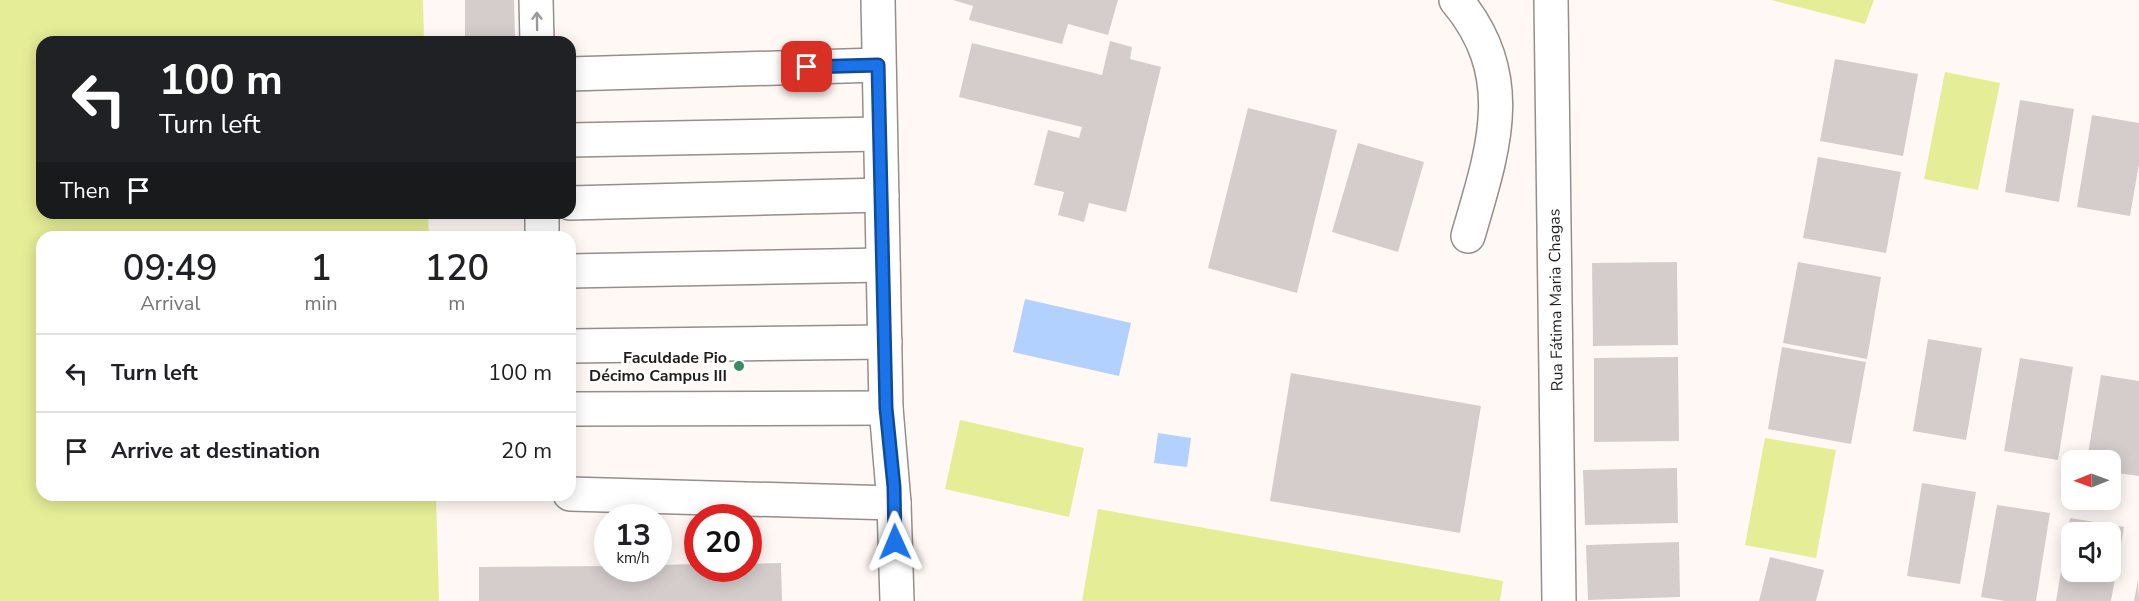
<!DOCTYPE html>
<html lang="en">
<head>
<meta charset="utf-8">
<style>
	:root { --surface:#fff; --page:#f2f2f2; --text:#202124; --muted:#757577; --line:#e0e0e0 }
	body { margin:0; font-family:"Nunito Sans",sans-serif; background:var(--page); color:var(--text); height:100vh; display:flex; flex-direction:column; font-size:22px; white-space:nowrap }
	* { box-sizing:border-box; margin:0 }
	p { font-size:20px; color:var(--muted) }
	.icon { flex:none; width:33px; height:33px; fill:none; stroke:currentColor; stroke-width:2; stroke-linecap:round; stroke-linejoin:round }
	.map { position:relative; flex:1; overflow:hidden }
	.drawer { position:absolute; left:36px; top:231px; width:540px; height:270px; display:flex; flex-direction:column; background:var(--surface); border-radius:18px; box-shadow:0 3px 15px #0003 }
	.drawer>* { flex:none }
	.hud { position:absolute; left:36px; top:36px; width:540px; height:183px; border-radius:18px; box-shadow:0 3px 15px #0003; background:#202124; color:#fff; overflow:hidden }
	.needle { width:39px; rotate:269deg }
	.controls { position:absolute; left:2061px; top:450px; display:grid; gap:12px }
	.controls a { display:grid; place-items:center; width:60px; height:60px; border-radius:12px; background:var(--surface); box-shadow:0 3px 15px #0003; font-size:30px }
	.speed { position:absolute; left:594px; top:504px; display:flex; gap:12px; font-size:30px; font-weight:700; text-align:center }
	.speed>* { display:grid; place-content:center; width:78px; height:78px; border-radius:50%; background:var(--surface); box-shadow:0 3px 15px #0003; line-height:1 }
	.speed small { font-size:15px; font-weight:400 }
	.speed .limit { border:9px solid #d22; background:#fff; color:#111 }
	.pin { position:absolute; display:grid; place-items:center; width:51px; height:51px; color:#fff; margin:-26px; border-radius:12px; box-shadow:0 3px 9px #0006 }
	.me { position:absolute; width:66px; margin:-33px; rotate:359deg; stroke-linejoin:round; filter:drop-shadow(0 0 4px #0008) }
	.turn { display:flex; align-items:center; gap:21px; height:126px; padding:0 24px; font-size:27px }
	.turn .icon { width:78px; height:78px; stroke-width:2.5 }
	.turn b { display:block; font-size:42px; line-height:51px }
	.then { display:flex; align-items:center; height:57px; padding:0 24px; background:#0003; gap:12px; font-size:22px }
	.eta { display:flex; justify-content:space-evenly; align-items:center; height:102px; text-align:center }
	.eta b { font-size:36px; font-weight:600; line-height:42px }
	ul { padding:0; list-style:none }
	li { display:flex; align-items:center; gap:18px; height:78px; padding:0 24px; border-top:2px solid var(--line) }
	li div { flex:1 }
	li b { display:block; font-size:22px }
	li em { font-style:normal }
	.map>svg:first-child { display:block }
	.green { fill:#e5ed96 }
	.water { fill:#b2d1fe }
	.building { fill:#d4cdcc; fill-rule:evenodd }
	.lines { fill:none; stroke-linecap:round; stroke-linejoin:round }
	.minor-casing { stroke:#958f8c; stroke-width:36 }
	.minor { stroke:#fff; stroke-width:33 }
	.oneway { stroke:#9b9a99 }
	.route-casing { stroke:#114b97; stroke-width:15 }
	.route { stroke:#1a73e8; stroke-width:10 }
	.poi-dot { fill:#388d60; stroke:#fff; stroke-width:2 }
	.labels { text-anchor:middle; stroke-width:6; stroke-linejoin:round; paint-order:stroke }
	.street-label { font-size:16px; fill:#201e1c; stroke:#fff }
	.poi-label { font-size:16px; font-weight:bold; fill:#201e1c; stroke:#fff; text-anchor:end }
</style>
</head>
<body>
<div class="map">
<svg width="2139" height="601" viewBox="0 0 2139 601">
	<rect width="100%" height="100%" fill="#fff8f5"/>
	<g class="green">
		<polygon points="0,0 423,0 424,42 42,42 42,213 428,213 429,237 42,237 42,495 436,495 439,601 0,601"/>
		<polygon points="1771,0 1874,0 1865,24"/>
		<polygon points="1945,72 2000,83 1978,190 1924,179"/>
		<polygon points="960,420 1084,448 1069,517 945,489"/>
		<polygon points="1765,438 1836,450 1816,558 1745,545"/>
		<polygon points="1098,509 1503,581 1500,601 1082,601"/>
	</g>
	<g class="water">
		<polygon points="1025,299 1131,323 1119,376 1013,352"/>
		<polygon points="1158,433 1191,438 1187,467 1154,463"/>
	</g>
	<g class="building">
		<polygon points="465,0 514,0 515,42 465,42"/>
		<polygon points="953,0 1118,0 1108,35 1068,24 1062,44 969,20 973,6"/>
		<polygon points="1110,41 1132,47 1130,59 1161,67 1126,212 1089,203 1084,222 1058,215 1064,192 1034,185 1048,130 1079,138 1082,127 959,97 972,43 1102,75"/>
		<polygon points="1835,59 1918,74 1903,156 1820,141"/>
		<polygon points="2020,100 2074,109 2059,202 2005,192"/>
		<polygon points="1248,108 1337,130 1297,293 1208,268"/>
		<polygon points="2092,115 2139,123 2139,164 2130,216 2077,207"/>
		<polygon points="1358,143 1424,162 1398,252 1332,232"/>
		<polygon points="1818,157 1901,172 1886,253 1803,238"/>
		<polygon points="1677,262 1678,345 1593,346 1592,263"/>
		<polygon points="1798,262 1881,277 1867,359 1783,343"/>
		<polygon points="1928,339 1982,348 1966,440 1913,431"/>
		<polygon points="1782,347 1866,362 1851,444 1768,429"/>
		<polygon points="1678,357 1679,441 1594,442 1594,358"/>
		<polygon points="2020,358 2073,367 2058,460 2004,451"/>
		<polygon points="1291,373 1481,406 1460,533 1270,501"/>
		<polygon points="2101,375 2139,381 2139,476 2110,472 2110,460 2087,460"/>
		<polygon points="1677,468 1678,523 1585,525 1583,470"/>
		<polygon points="1922,483 1976,492 1960,584 1907,576"/>
		<polygon points="1997,505 2050,513 2036,601 2005,601 1981,597"/>
		<path d="M2070,518L2124,527L2111,601H2056ZM2072,532H2110V572H2072Z"/>
		<polygon points="1679,542 1680,597 1588,600 1586,545"/>
		<polygon points="1770,557 1824,570 1816,601 1759,601"/>
		<polygon points="781,563 782,601 479,601 479,567 608,566 608,568 658,568 658,565 698,564 698,568 748,568 748,564"/>
		<polygon points="2138,580 2139,601 2134,601"/>
	</g>
	<g class="lines">
		<defs>
			<g id="minor">
				<polyline points="536,0 537,42"/>
				<path d="M1456,0C1520,76 1493,150 1468,236"/>
				<polyline points="1551,0 1559,601"/>
				<polyline points="570,74 878,65"/>
				<polyline points="570,140 880,134"/>
				<polyline points="570,203 882,195"/>
				<polyline points="542,213 542,237"/>
				<polyline points="570,271 883,265"/>
				<polyline points="570,346 885,342"/>
				<polyline points="570,409 886,408"/>
				<polyline points="570,494 894,503 886,408 878,0"/>
				<polyline points="894,503 897,601"/>
			</g>
		</defs>
		<use href="#minor" class="minor-casing"/>
		<use href="#minor" class="minor"/>
	</g>
	<defs><path id="oneway-shaft" d="M-6 0H5M1.5-3L5.5 0L1.5 3" fill="none" stroke-width="1.6" stroke-linecap="round" stroke-linejoin="round" transform="scale(1.5)"/></defs>
	<use class="oneway" href="#oneway-shaft" transform="translate(537 21) rotate(-91)"/>
	<g class="lines">
		<defs>
			<polyline id="route" points="807,67 878,65 886,408 894,487 895,542"/>
		</defs>
		<use href="#route" class="route-casing"/>
		<use href="#route" class="route"/>
	</g>
	<circle class="poi-dot" cx="739" cy="366" r="6"/>
	<g class="labels">
		<g class="street-label">
			<text transform="translate(1555 300) rotate(-91)" y="6">Rua Fátima Maria Chagas</text>
		</g>
		<g class="poi-label">
			<text x="727" y="363">Faculdade Pio<tspan x="727" dy="18">Décimo Campus III</tspan></text>
		</g>
	</g>
</svg>
<div class="controls">
<a><svg class="needle" viewBox="-14 -14 28 28"><path d="M0-13l5 13h-10z" fill="#e53935"/><path d="M0 13l5-13h-10z" fill="#757577"/></svg></a>
<a><svg class="icon" aria-label="sound" viewBox="0 0 24 24"><path d="M4 9h4l5-4v14l-5-4H4zM17 9q2 3 0 6"/></svg></a>
</div>
<div class="speed"><div>13<small>km/h</small></div><div class="limit">20</div></div>
<div class="pin" style="left:807px;top:67px;background:#d93025"><svg class="icon" aria-label="arrive" viewBox="0 0 24 24"><path d="M6 21V4h12l-3 4 3 4H6"/></svg></div>
<svg class="me" style="left:895px;top:542px" viewBox="-20 -20 40 40"><path d="M0-17L14 15 0 8-14 15z" fill="#1a73e8" stroke="#fff" stroke-width="4"/></svg>
<div class="hud">
<div class="turn"><svg class="icon" aria-label="left" viewBox="0 0 24 24"><path d="M17 20v-9H6M10 6l-5 5 5 5"/></svg><div><b>100 m</b>Turn left</div></div>
<div class="then">Then<svg class="icon" aria-label="arrive" viewBox="0 0 24 24"><path d="M6 21V4h12l-3 4 3 4H6"/></svg></div>
</div>
<section class="drawer">
<div class="eta">
<div><b>09:49</b><p>Arrival</p></div>
<div><b>1</b><p>min</p></div>
<div><b>120</b><p>m</p></div>
</div>
<ul>
<li><svg class="icon" aria-label="left" viewBox="0 0 24 24"><path d="M17 20v-9H6M10 6l-5 5 5 5"/></svg><div><b>Turn left</b></div><em>100 m</em></li>
<li><svg class="icon" aria-label="arrive" viewBox="0 0 24 24"><path d="M6 21V4h12l-3 4 3 4H6"/></svg><div><b>Arrive at destination</b></div><em>20 m</em></li>
</ul>
</section>
</div>
</body>
</html>
